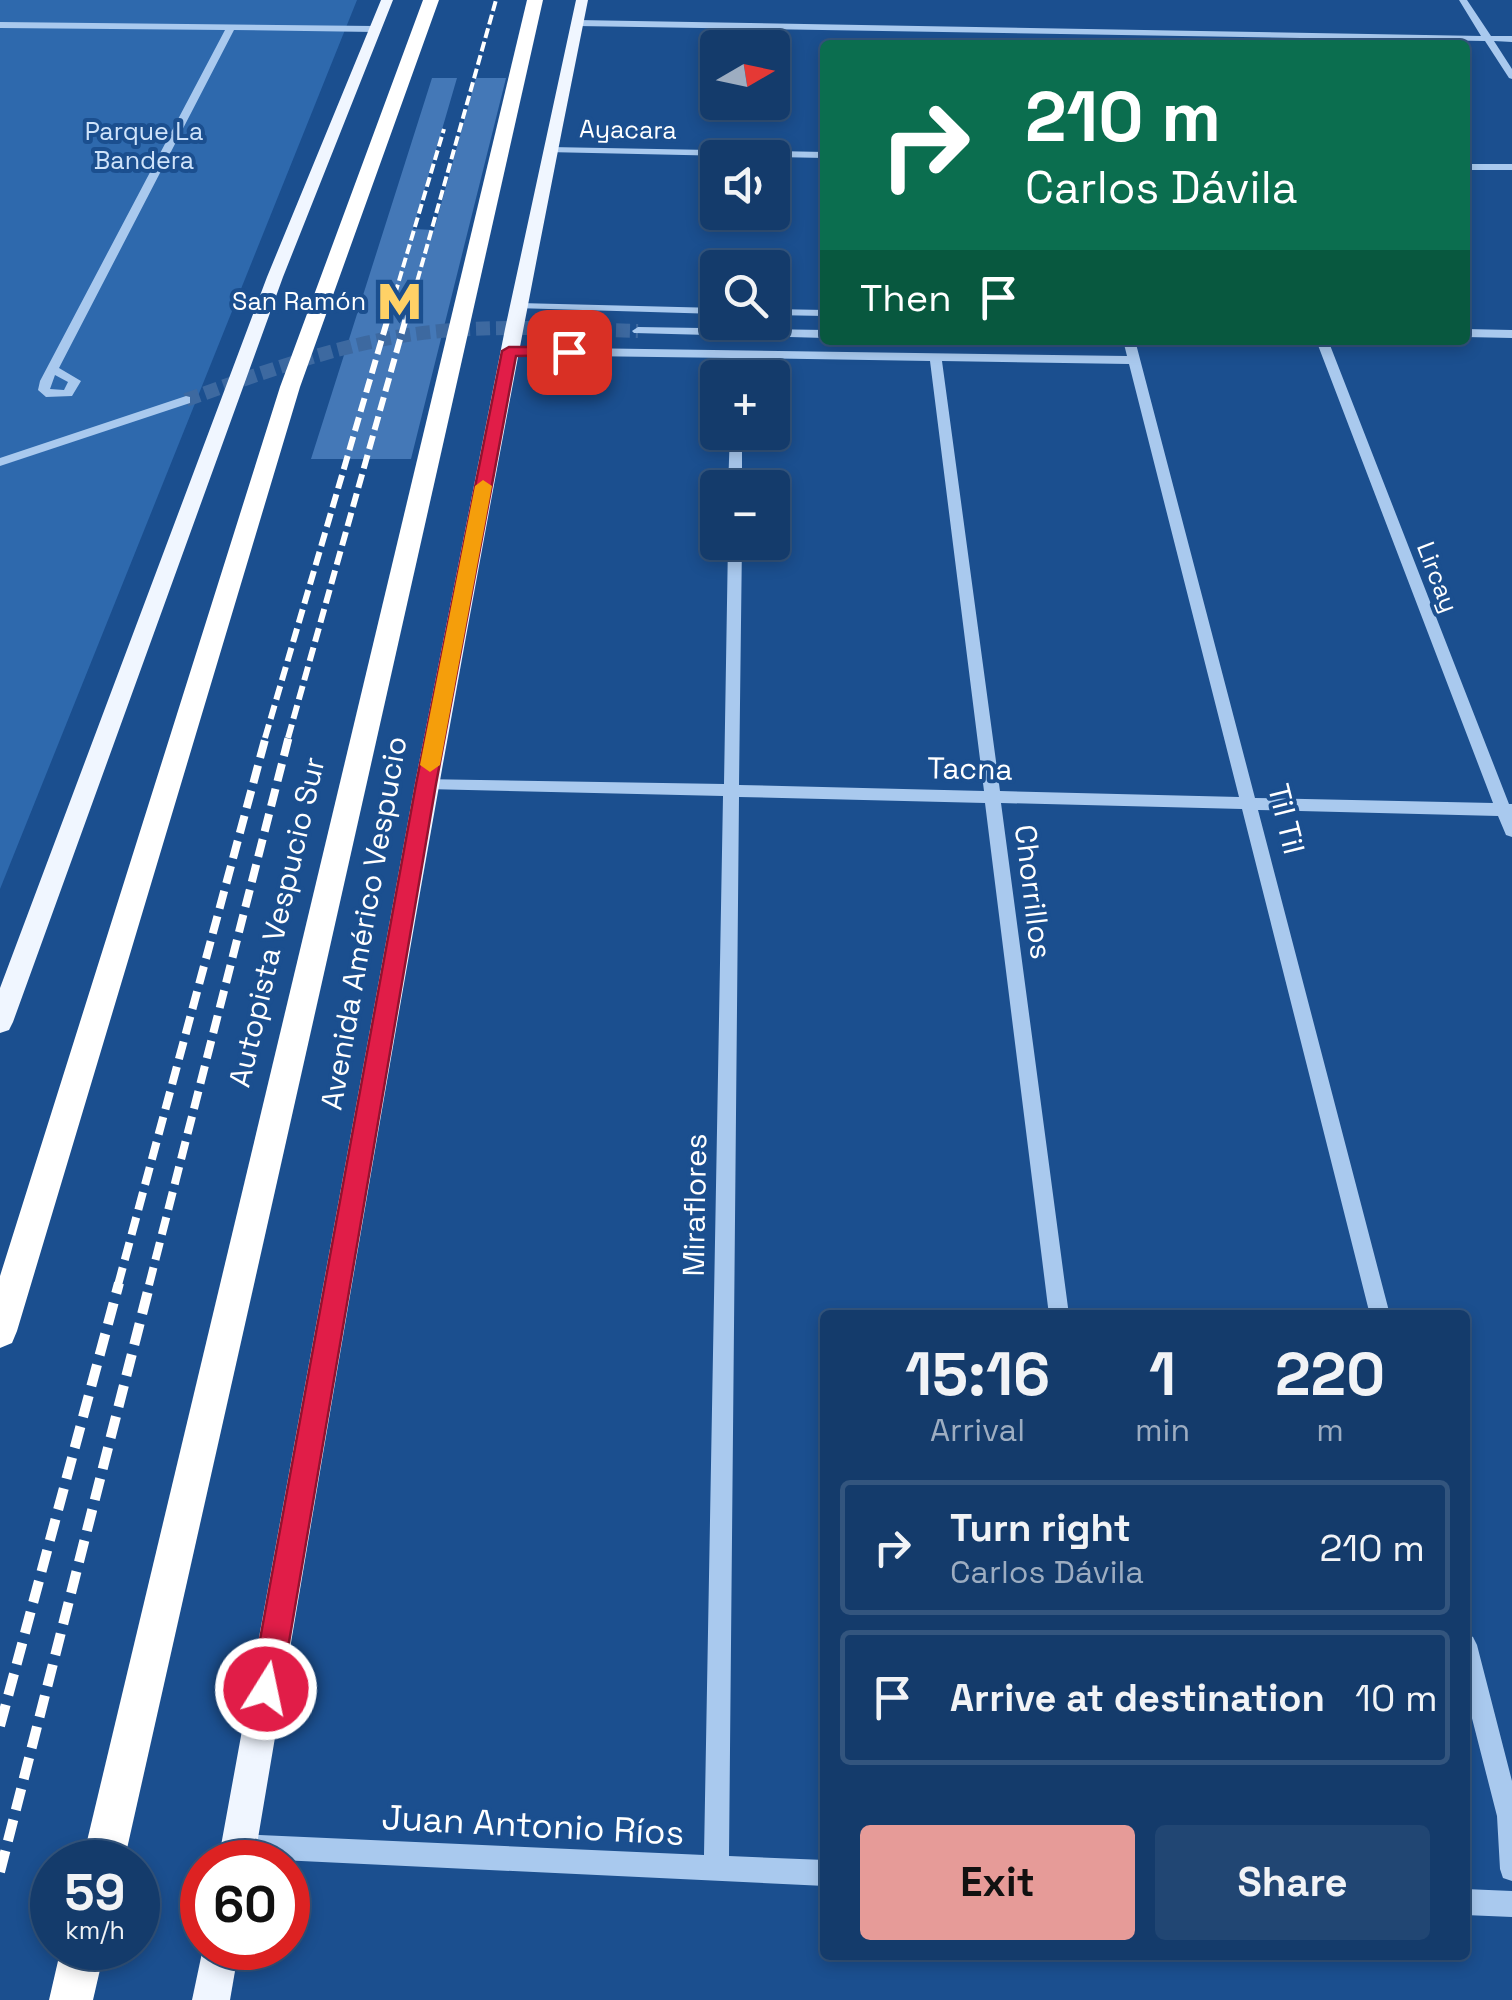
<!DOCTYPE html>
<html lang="en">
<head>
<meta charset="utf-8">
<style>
	:root { --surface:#143b6b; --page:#214673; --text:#f1f3f6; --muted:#9dadc1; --line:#33557e; --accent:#e69b98 }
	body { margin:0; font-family:"Space Grotesk",sans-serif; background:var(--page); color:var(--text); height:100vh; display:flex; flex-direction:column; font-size:38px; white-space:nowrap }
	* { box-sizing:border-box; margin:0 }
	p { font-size:32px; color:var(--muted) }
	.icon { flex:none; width:55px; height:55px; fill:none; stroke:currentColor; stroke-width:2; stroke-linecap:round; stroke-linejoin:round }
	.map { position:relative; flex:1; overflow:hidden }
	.sheet { position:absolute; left:820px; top:1310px; width:650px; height:650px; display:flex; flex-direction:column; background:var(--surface); border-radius:10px; box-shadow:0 5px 15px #0003,0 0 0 2px var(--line) }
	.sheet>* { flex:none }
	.banner { position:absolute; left:820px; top:40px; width:650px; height:305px; border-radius:10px; box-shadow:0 5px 15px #0003,0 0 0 2px var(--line); background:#0b6e4f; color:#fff; overflow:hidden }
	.needle { width:65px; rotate:81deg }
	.tools { position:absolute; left:700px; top:30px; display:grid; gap:20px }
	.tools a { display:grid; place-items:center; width:90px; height:90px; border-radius:10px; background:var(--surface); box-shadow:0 5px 15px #0003,0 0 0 2px var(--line); font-size:50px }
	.speed { position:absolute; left:30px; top:1840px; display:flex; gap:20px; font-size:50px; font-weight:700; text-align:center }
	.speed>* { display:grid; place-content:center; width:130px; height:130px; border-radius:50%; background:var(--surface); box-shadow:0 5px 15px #0003,0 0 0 2px var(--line); line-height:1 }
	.speed small { font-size:25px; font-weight:400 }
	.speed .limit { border:15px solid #d22; background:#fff; color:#111 }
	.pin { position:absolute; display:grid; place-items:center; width:85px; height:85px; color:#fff; margin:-42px; border-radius:20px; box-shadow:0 5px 15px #0006 }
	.me { position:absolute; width:110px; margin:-55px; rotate:10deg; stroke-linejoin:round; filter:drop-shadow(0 0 8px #0008) }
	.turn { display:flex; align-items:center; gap:35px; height:210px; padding:0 40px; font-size:45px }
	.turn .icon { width:130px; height:130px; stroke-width:2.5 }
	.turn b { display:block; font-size:70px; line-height:85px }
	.then { display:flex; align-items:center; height:95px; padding:0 40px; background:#0003; gap:20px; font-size:38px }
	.eta { display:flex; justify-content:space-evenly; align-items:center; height:170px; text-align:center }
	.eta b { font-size:60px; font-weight:700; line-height:70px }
	.cta { display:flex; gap:20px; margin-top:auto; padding:20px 40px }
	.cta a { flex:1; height:115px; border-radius:10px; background:var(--accent); color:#111; font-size:40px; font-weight:700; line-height:115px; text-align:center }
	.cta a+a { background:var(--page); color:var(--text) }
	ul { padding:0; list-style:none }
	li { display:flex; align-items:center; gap:30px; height:135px; margin:0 20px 15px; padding:0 20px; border:5px solid var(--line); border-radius:10px }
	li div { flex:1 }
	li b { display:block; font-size:38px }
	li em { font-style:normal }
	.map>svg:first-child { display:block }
	.green { fill:#2e69ad }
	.building { fill:#4478b7 }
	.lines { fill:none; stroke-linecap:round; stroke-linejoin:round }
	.minor-tunnel { stroke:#3d69a0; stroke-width:14; stroke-dasharray:14 6; stroke-linecap:butt }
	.minor { fill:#a9c9ee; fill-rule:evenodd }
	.major { fill:#f0f6ff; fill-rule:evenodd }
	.highway { fill:#fff; fill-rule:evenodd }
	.rail-far3 { stroke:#fff; stroke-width:4; stroke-dasharray:10 4; stroke-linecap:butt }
	.rail-far2 { stroke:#fff; stroke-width:6; stroke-dasharray:14 6; stroke-linecap:butt }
	.rail-far1 { stroke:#fff; stroke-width:8; stroke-dasharray:18 8; stroke-linecap:butt }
	.rail { stroke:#fff; stroke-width:10; stroke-dasharray:22 10; stroke-linecap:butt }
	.route { fill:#e11d48; stroke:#92132f; stroke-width:2.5 }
	.slow { fill:#f59e0b }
	.labels { text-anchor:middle; stroke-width:8; stroke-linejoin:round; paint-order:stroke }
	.far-street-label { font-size:25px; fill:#fff; stroke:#1b4f8f }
	.far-park-label { font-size:25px; fill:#cfe3fa; stroke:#1b4f8f }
	.far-poi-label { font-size:25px; fill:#fff; stroke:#1b4f8f; text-anchor:end }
	.street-label { font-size:30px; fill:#fff; stroke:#1b4f8f }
	.near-street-label { font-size:35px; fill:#fff; stroke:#1b4f8f }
</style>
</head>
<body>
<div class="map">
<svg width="1512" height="2000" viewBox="0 0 1512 2000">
	<rect width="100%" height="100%" fill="#1b4f8f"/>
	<polygon class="green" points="0,0 357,0 0,889"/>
	<polygon class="building" points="432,78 457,78 413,229 434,230 476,78 506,78 411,459 311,459"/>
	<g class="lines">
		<path class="minor-tunnel" d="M186,400C261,373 336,345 415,334C489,324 564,329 638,331"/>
		<g class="minor">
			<polygon points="1459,0 1467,0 1491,36 1512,36 1512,42 1494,41 1512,69 1512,79 1509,78 1485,41 577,26 572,23 577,20 1481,36"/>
			<path d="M0,22L374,26L379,29L374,32L234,30L59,368L81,381L72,396L46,397L38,390L40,381L225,30L0,28ZM55,375L68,382L64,390L50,389Z"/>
			<polygon points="550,147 825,152 825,158 546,152 545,150"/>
			<rect x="1465" y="164" width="47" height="6"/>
			<polygon points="519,303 718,308 718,314 515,308 515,304"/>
			<polygon points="772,309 825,310 825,316 772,315"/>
			<polygon points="638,327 825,330 825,338 634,333 632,331"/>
			<polygon points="1465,329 1512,330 1512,338 1465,337"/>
			<path d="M1123,340H1135L1255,798L1493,803L1316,340H1328L1509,804H1512V837L1506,835L1498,816L1258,810L1390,1315H1370L1242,809L1001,803L1069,1315H1049L985,803L739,797L729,1856L825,1860V1886L239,1858L230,1855L227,1846L230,1837L239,1834L704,1855L723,796L426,789L418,783L420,779L724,784L728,542H742L739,785L984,791L930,361L743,358V378H731V358L509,355L503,351L509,347L1127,356ZM942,361L1129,364L1239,797L1000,791Z"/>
			<polygon points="186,396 190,397 190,403 0,466 0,458"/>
			<polygon points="730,432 742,432 742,488 728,488"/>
			<polygon points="1465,1633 1473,1637 1477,1645 1512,1781 1512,1881 1503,1878 1500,1869 1497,1816 1465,1691"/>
			<polygon points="1465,1889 1512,1891 1512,1917 1465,1915"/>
		</g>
		<g class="major">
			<polygon points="381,0 393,0 283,277 13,1022 9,1030 0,1033 0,988 267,277"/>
			<path d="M576,0H588C463,618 359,1240 254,1862H218L415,783L505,329Z"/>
			<polygon points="203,1948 239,1948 230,2000 192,2000"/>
		</g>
		<g class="highway">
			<polygon points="423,0 439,0 300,387 17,1331 12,1343 0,1348 0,1276 280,387"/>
			<polygon points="527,0 543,0 124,1862 82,1862"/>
			<polygon points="61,1948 105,1948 93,2000 49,2000"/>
		</g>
		<g class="rail-far3">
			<polyline points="387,321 444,129"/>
			<polyline points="406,321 496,0"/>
		</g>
		<g class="rail-far2">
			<polyline points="265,738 388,318"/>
			<polyline points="288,738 406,318"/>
		</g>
		<g class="rail-far1">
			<polyline points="118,1285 266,736"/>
			<polyline points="149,1285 289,736"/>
		</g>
		<g class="rail">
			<polyline points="0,1726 119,1283"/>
			<polyline points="0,1872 150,1283"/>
		</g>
	</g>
	<polygon class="route" points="569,347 577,352 574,355 516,356 436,784 281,1689 277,1700 266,1704 255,1700 251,1689 416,784 502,351 509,347"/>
	<polygon class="slow" points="483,480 492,486 440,765 430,772 420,765 475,486"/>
	<defs>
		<symbol id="metro-bare" viewBox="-9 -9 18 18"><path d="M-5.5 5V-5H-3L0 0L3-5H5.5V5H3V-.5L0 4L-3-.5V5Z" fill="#ffd166" stroke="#1b4f8f" stroke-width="2.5" paint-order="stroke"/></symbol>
	</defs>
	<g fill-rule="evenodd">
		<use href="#metro-bare" x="368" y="270" width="63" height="63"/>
	</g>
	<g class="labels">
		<g class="far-street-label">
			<text transform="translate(628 129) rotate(1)" y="9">Ayacara</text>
			<text transform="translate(1438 577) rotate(69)" y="9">Lircay</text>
		</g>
		<g class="far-park-label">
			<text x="144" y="140">Parque La<tspan x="144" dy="29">Bandera</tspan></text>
		</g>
		<g class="far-poi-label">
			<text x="366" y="310">San Ramón</text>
		</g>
		<g class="street-label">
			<text transform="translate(970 769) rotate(1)" y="10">Tacna</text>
			<text transform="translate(1286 819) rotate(76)" y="10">Til Til</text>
			<text transform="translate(1033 892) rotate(83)" y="10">Chorrillos</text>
			<text transform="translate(277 922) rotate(-77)" y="10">Autopista Vespucio Sur</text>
			<text transform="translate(364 923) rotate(-80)" y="10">Avenida Américo Vespucio</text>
			<text transform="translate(695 1205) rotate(-89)" y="10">Miraflores</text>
		</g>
		<g class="near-street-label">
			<text transform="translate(533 1825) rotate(3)" y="12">Juan Antonio Ríos</text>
		</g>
	</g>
</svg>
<div class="tools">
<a><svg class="needle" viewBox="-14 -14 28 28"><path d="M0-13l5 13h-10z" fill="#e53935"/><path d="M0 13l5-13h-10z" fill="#9dadc1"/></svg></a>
<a><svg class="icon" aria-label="sound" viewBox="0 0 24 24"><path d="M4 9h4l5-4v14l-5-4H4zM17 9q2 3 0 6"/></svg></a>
<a><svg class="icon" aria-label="search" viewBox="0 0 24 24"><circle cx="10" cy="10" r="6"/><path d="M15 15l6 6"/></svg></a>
<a>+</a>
<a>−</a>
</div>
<div class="speed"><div>59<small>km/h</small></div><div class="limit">60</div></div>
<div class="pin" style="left:569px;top:352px;background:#d93025"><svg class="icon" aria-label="arrive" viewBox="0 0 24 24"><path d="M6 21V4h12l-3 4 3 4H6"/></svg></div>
<svg class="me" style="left:266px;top:1689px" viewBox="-20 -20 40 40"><circle r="17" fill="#e11d48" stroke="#fff" stroke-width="3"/><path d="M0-11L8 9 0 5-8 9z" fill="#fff"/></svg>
<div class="banner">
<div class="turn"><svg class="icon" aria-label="right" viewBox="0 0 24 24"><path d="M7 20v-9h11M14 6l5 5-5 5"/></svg><div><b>210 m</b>Carlos Dávila</div></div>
<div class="then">Then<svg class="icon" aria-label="arrive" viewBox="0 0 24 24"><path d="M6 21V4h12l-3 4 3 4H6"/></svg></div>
</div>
<section class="sheet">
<div class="eta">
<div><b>15:16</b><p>Arrival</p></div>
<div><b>1</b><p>min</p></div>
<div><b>220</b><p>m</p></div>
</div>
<ul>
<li><svg class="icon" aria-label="right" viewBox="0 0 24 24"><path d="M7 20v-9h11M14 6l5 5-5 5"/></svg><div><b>Turn right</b><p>Carlos Dávila</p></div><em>210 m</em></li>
<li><svg class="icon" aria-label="arrive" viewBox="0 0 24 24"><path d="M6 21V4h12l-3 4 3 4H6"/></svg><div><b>Arrive at destination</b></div><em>10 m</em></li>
</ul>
<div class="cta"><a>Exit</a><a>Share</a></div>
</section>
</div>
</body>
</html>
